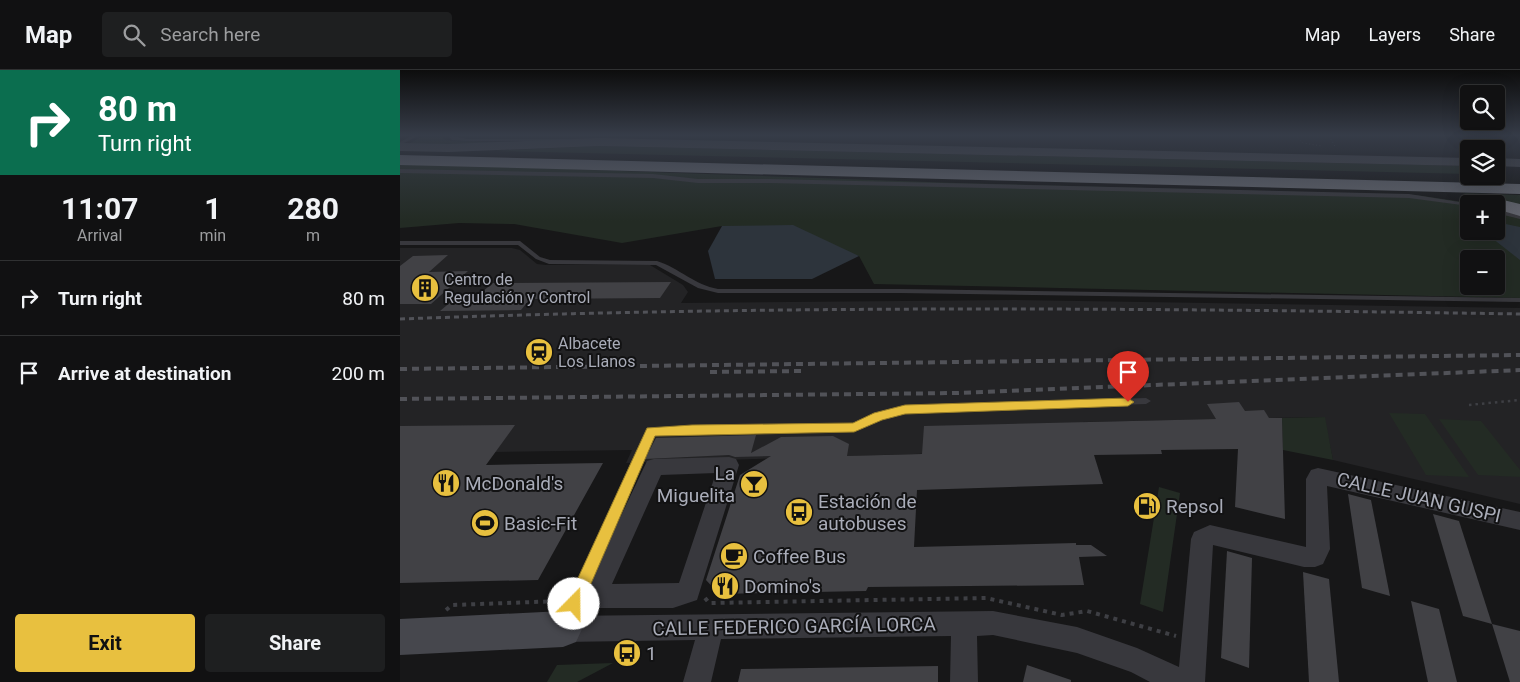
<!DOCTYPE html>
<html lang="en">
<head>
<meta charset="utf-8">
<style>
	:root { --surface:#111112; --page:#1e1f20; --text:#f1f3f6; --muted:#9c9d9f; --line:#303132; --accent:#e8c03f }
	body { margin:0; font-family:Roboto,sans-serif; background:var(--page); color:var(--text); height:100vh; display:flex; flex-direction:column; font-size:19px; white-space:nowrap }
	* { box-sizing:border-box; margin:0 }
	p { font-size:16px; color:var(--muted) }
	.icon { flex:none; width:28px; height:28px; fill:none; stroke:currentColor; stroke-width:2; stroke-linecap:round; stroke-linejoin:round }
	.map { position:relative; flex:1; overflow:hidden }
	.panel { display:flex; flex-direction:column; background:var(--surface); width:400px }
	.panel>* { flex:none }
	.guide { background:#0b6e4f; color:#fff; overflow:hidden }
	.buttons { position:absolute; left:1060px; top:15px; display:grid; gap:10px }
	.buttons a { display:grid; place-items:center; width:45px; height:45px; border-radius:5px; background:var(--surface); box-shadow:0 5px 20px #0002,0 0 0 1px var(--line); font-size:25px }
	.pin { position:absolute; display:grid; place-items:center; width:42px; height:42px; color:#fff; margin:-51px -21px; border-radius:50% 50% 50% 0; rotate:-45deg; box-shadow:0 0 5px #0007 }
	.pin .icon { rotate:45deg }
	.me { position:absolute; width:55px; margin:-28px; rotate:22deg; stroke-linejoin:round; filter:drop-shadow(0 0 4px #0008) }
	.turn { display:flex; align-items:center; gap:18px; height:105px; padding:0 15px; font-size:22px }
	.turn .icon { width:65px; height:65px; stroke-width:2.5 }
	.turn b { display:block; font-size:35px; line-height:42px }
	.eta { display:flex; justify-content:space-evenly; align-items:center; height:85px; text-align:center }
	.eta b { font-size:30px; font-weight:700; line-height:35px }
	.action { display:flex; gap:10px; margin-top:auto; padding:10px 15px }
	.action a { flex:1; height:58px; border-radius:5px; background:var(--accent); color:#111; font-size:20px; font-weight:700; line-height:58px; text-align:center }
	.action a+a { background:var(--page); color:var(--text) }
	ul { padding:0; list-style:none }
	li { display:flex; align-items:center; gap:15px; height:75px; padding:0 15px; border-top:1px solid var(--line) }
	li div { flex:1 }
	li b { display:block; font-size:19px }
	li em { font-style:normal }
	header { display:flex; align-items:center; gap:30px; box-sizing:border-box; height:70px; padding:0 25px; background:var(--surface); border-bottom:1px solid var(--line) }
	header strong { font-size:24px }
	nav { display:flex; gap:28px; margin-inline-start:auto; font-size:18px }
	.search { width:350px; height:45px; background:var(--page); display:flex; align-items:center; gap:12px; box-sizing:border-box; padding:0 18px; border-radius:5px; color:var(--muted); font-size:19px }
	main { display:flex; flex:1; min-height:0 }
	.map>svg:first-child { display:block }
	.built { fill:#232325 }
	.green { fill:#232b24; fill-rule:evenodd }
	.water { fill:#2d343c }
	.building { fill:#414145 }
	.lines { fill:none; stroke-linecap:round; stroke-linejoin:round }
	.path-far2 { stroke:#3e3f44; stroke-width:1; stroke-dasharray:1 2.5; stroke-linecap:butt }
	.path-far1 { stroke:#3e3f44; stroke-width:2.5; stroke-dasharray:2.5 4; stroke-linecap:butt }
	.path { stroke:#3e3f44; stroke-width:4; stroke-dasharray:4 5; stroke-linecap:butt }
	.lane { fill:#38383d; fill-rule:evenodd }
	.street { fill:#38383d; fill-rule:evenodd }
	.secondary { fill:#46474d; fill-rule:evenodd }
	.highway { fill:#64666e; fill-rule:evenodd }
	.rail-far1 { stroke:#515258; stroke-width:3; stroke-dasharray:5 4; stroke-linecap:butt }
	.rail { stroke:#515258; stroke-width:4; stroke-dasharray:7 5; stroke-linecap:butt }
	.route { fill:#e8c03f; stroke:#977d29 }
	.labels { text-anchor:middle; stroke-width:4; stroke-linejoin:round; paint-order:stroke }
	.poi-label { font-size:16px; fill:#a9acb8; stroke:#121213; text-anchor:start }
	.near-poi-label { font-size:19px; fill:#a9acb8; stroke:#121213; text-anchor:start }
	.near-street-label { font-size:19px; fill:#a9acb8; stroke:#121213 }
</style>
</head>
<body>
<header>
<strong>Map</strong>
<div class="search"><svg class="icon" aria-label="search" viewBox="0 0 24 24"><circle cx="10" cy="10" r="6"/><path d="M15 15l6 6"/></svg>Search here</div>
<nav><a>Map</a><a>Layers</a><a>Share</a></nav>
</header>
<main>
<section class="panel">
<div class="guide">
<div class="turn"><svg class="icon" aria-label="right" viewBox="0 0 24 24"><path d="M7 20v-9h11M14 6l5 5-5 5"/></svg><div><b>80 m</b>Turn right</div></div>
</div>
<div class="eta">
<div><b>11:07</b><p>Arrival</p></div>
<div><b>1</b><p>min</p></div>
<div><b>280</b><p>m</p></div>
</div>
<ul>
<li><svg class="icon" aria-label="right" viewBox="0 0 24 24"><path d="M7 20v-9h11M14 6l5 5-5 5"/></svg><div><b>Turn right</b></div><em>80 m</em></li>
<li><svg class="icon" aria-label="arrive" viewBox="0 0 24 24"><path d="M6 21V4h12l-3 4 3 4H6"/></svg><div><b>Arrive at destination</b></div><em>200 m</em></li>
</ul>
<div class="action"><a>Exit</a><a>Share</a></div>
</section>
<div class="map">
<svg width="1120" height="612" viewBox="0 0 1120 612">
	<rect width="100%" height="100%" fill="#171718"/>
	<polygon class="built" points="0,178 112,178 120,180 137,194 146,195 250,195 283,215 288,222 281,233 612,230 1120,238 1120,434 933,390 924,347 683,352 674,379 226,393 232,380 95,382 0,356"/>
	<g class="green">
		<polygon points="25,65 43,65 43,69 51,71 114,73 53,75 9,74"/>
		<polygon points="198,76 1069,96 1069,104 94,81"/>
		<path d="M0,93L557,113L1016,125L1077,134H1069V161H1096V138L1120,144V228L474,214L459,186L322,156L222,173L114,154L59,153L0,158ZM1069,189H1096V216H1069Z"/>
		<polygon points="1062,123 1120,125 1120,137"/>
		<polygon points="989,343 1025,344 1069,407 1026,405"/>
		<polygon points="925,347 933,390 883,380 882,348"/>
		<polygon points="1039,349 1081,351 1120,400 1120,407 1078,405"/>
		<polygon points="759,417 780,423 763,542 740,534"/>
		<polygon points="213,593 177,612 147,612 157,595"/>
	</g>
	<g class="water">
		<polygon points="1096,152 1120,157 1120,190 1083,161 1096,161"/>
		<polygon points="393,155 459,186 412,209 315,209 308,181 322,156"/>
	</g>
	<g class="building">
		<polygon points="48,185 29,202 68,201 31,234 0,234 0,196 13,186"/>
		<polygon points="271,212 260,228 130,229 121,240 40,241 59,225 77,226 93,213"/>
		<polygon points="839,332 845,341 864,340 869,348 882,348 885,449 835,437 838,379 761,380 762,384 694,385 703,414 517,420 514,477 676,473 676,475 691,475 707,486 679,487 684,515 468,517 466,521 319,524 306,510 340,405 371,386 335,387 329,385 245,389 256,368 356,365 351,383 381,367 433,366 449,374 447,386 522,384 524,356 816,349 807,334"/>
		<polygon points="115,355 86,395 203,393 138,510 0,513 0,356"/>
		<polygon points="948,424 971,430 990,526 962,518"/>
		<polygon points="1033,444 1059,451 1092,554 1063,546"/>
		<polygon points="827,481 852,488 849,598 821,588"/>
		<polygon points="903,502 929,509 939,612 909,612"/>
		<polygon points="1011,531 1039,539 1057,612 1028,612"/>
		<polygon points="1092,554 1120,561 1120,612 1110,612"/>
		<polygon points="627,595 671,610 671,612 623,612"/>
		<polygon points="538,596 538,612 338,612 341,599"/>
	</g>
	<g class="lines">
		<g class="path-far2">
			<polyline points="895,65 903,73 922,76"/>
			<polyline points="929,66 936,78"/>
		</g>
		<polyline class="path-far1" points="1069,335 1120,330"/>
		<g class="path">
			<polyline points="305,528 309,533 586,528 662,545 687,541 776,566"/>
			<polyline points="46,540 52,535 161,531"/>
		</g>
		<g class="lane">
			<polygon points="13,65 20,65 0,75 0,72"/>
			<polygon points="48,65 67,69 166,69 168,70 166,71 67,71 52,70"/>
			<polygon points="0,99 253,104 298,109 370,109 1009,124 1072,134 1069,134 1069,136 1009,128 370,113 298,113 253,108 0,103"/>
			<polygon points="1096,139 1120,145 1120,149 1096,143"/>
			<path d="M0,171H120L140,187L150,190L257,191C279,198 295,215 318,219H500L1120,228V232L500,223H318L298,218L256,195L149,194L136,189L118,175H0Z"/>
			<polygon points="746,328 751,331 746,334 505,342 482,349 454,360 292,362 254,365 240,394 170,559 165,561 160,559 159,555 230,394 248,360 292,356 453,354 476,344 505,336"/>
		</g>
		<g class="street">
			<path d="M329,387L336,389L339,395L297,530L273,538H195L186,534L183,526L247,391L254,389ZM316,403L279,513L212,514L261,405Z"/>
			<polygon points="918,398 1120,442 1120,460 927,416 930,479 923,494 915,497 904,497 813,475 805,612 750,612 731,602 677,583 593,565 577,566 578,612 550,612 551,566 321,569 311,612 283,612 295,570 163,572 154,568 150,559 154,550 163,546 593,541 677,557 737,578 779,597 791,469 794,462 810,455 906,477 906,409 911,400"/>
		</g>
		<g class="secondary">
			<polygon points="199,68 1069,88 1069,96 199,76 49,82 0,81 0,73 49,74"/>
			<polygon points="1096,88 1120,89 1120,97 1096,96"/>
			<polygon points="163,541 176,546 182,559 176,572 163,577 0,585 0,549"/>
		</g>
		<g class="highway">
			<polygon points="0,85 1120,114 1120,124 0,95"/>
			<polygon points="1078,124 1120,134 1120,146 1096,139 1096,134 1072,133 1069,129 1072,125"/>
		</g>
		<path class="rail-far1" d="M0,249C373,235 746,238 1120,244"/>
		<g class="rail">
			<polyline points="0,299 1120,285"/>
			<polyline points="310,302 403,301"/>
			<polyline points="0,329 558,323 1120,300"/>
		</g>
	</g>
	<linearGradient id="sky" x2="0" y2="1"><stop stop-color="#0d0d0d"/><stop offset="0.43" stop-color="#363c48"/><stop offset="1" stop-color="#363c48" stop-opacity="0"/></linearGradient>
	<rect width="1120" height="151" fill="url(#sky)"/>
	<polygon class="route" points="728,328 734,332 728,336 505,344 482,350 454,362 255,366 180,539 174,541 169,539 166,534 247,358 292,355 453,353 474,343 505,335"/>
	<defs>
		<symbol id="building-disc" viewBox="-11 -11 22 22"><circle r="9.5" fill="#e8c03f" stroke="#121213"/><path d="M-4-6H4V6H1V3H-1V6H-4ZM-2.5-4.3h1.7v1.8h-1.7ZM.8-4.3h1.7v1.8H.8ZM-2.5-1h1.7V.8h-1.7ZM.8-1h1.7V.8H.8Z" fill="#111"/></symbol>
		<symbol id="station-disc" viewBox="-11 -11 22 22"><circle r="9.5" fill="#e8c03f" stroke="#121213"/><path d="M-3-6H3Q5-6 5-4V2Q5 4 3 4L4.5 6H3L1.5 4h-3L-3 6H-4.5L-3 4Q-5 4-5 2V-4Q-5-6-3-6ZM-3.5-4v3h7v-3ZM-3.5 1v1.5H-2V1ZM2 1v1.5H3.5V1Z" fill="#111"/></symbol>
		<symbol id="restaurant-disc" viewBox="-11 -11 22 22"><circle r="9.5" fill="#e8c03f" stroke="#121213"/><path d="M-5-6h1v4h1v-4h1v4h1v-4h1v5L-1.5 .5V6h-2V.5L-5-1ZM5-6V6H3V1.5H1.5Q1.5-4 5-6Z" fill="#111"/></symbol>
		<symbol id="bar-disc" viewBox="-11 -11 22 22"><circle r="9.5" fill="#e8c03f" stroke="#121213"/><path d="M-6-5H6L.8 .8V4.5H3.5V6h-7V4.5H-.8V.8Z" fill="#111"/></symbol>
		<symbol id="fuel-disc" viewBox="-11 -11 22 22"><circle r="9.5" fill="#e8c03f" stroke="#121213"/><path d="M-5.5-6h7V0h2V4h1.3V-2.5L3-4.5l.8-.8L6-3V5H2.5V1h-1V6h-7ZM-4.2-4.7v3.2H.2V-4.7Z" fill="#111"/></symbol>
		<symbol id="bus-disc" viewBox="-11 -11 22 22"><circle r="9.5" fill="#e8c03f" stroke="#121213"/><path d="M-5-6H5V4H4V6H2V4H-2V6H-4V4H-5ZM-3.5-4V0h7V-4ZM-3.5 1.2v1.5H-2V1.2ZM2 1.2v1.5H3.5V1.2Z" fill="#111"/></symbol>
		<symbol id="stadium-disc" viewBox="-11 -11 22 22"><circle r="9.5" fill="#e8c03f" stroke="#121213"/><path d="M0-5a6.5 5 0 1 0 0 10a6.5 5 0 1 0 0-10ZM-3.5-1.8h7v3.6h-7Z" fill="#111"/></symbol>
		<symbol id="cafe-disc" viewBox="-11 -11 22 22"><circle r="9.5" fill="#e8c03f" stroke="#121213"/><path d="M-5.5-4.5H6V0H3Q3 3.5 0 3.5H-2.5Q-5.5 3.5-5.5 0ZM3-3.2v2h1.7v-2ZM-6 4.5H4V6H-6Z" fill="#111"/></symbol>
	</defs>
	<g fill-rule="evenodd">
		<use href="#building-disc" x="9" y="202" width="32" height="32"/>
		<use href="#station-disc" x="123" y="266" width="32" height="32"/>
		<use href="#restaurant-disc" x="30" y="397" width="32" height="32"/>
		<use href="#bar-disc" x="338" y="398" width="32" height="32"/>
		<use href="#fuel-disc" x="731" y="420" width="32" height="32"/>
		<use href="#bus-disc" x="383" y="426" width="32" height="32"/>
		<use href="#stadium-disc" x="69" y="437" width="32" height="32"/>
		<use href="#cafe-disc" x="318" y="470" width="32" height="32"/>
		<use href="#restaurant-disc" x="309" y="500" width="32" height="32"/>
		<use href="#bus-disc" x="211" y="567" width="32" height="32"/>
	</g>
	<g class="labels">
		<g class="poi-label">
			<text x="44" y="215">Centro de<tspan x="44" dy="18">Regulación y Control</tspan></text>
			<text x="158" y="279">Albacete<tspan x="158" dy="18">Los Llanos</tspan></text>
		</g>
		<g class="near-poi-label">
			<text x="335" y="410" text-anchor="end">La<tspan x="335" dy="22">Miguelita</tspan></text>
			<text x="65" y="420">McDonald's</text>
			<text x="418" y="438">Estación de<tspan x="418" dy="22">autobuses</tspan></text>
			<text x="766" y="443">Repsol</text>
			<text x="104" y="460">Basic-Fit</text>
			<text x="353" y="493">Coffee Bus</text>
			<text x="344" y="523">Domino's</text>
			<text x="246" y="590">1</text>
		</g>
		<g class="near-street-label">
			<text transform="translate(1019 427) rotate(13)" y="7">CALLE JUAN GUSPI</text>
			<text transform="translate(394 556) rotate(-1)" y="7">CALLE FEDERICO GARCÍA LORCA</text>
		</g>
	</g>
</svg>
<div class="buttons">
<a><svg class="icon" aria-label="search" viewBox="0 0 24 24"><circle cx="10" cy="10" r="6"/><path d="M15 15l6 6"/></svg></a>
<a><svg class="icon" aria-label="layers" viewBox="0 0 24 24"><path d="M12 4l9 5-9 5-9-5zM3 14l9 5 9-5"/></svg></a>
<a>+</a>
<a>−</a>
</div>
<div class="pin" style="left:728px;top:332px;background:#d93025"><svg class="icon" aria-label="arrive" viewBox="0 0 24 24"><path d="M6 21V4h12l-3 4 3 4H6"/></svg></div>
<svg class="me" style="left:174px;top:534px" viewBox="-20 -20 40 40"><circle r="19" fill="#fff"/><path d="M0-13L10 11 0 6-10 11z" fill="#e8c03f"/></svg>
</div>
</main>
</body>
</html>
